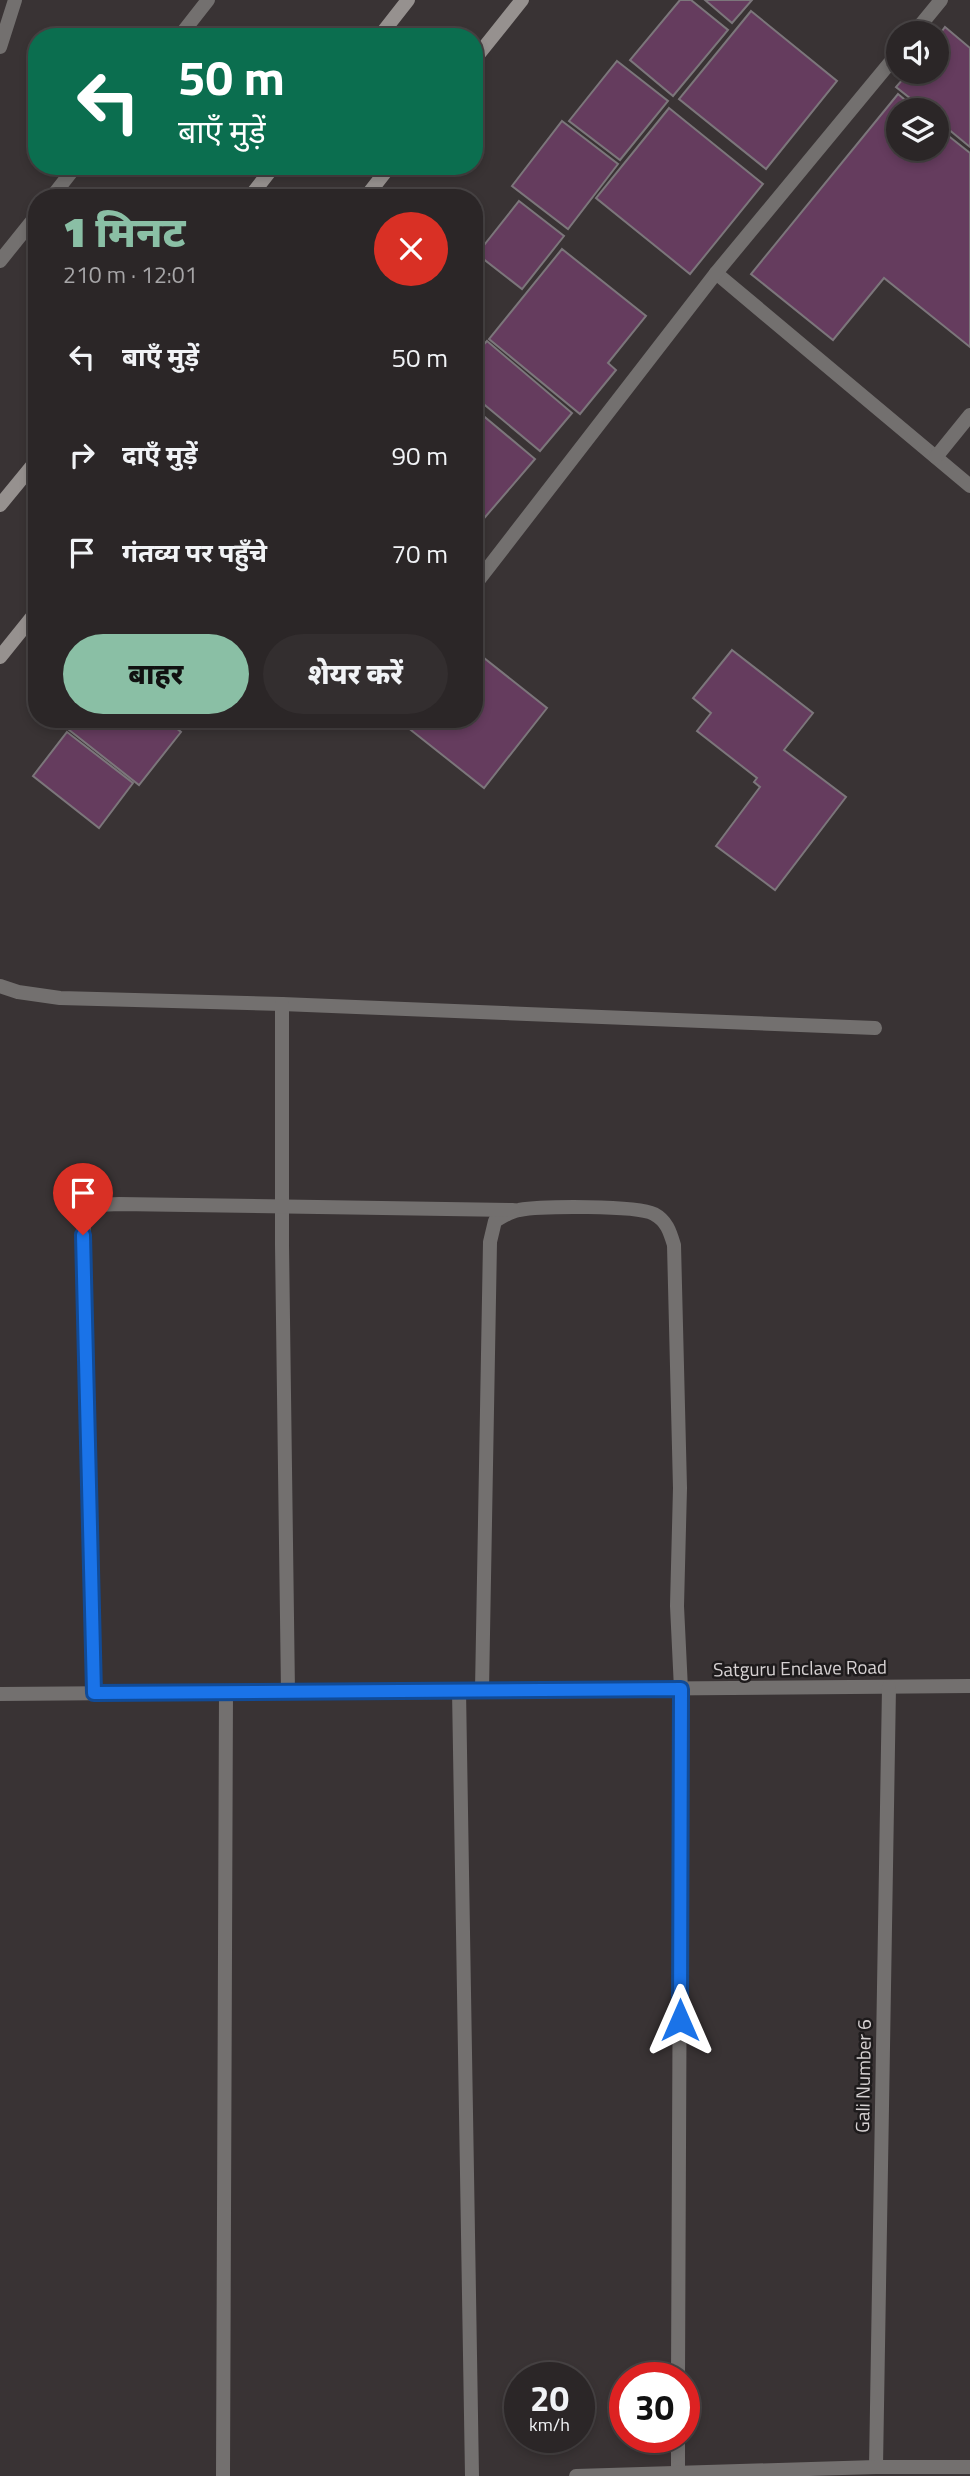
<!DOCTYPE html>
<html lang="hi">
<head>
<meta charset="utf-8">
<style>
	:root { --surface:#2b2627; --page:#332e2f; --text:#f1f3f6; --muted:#a6a5a7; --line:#474344; --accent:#8abfa5 }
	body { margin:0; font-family:"Titillium Web","Noto Sans Devanagari",sans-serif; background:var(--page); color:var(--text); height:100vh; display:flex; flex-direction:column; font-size:26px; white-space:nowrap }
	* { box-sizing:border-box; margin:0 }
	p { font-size:23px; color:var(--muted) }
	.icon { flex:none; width:38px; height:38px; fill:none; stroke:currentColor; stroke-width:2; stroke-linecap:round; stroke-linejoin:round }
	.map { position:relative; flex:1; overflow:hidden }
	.sheet { position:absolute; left:28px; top:189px; width:455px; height:539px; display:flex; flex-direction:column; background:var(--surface); border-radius:28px; box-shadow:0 4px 10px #0003,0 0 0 2px var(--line) }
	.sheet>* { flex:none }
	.banner { position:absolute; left:28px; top:28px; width:455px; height:147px; border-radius:28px; box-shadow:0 4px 10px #0003,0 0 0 2px var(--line); background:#0b6e4f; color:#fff; overflow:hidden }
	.controls { position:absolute; left:886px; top:21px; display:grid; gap:14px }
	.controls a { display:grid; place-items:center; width:63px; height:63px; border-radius:50%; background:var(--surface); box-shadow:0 4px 10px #0003,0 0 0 2px var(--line); font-size:35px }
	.speed { position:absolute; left:504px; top:2362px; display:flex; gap:14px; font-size:35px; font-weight:700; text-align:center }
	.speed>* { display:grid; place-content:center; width:91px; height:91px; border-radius:50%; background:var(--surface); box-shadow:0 4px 10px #0003,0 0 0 2px var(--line); line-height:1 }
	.speed small { font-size:18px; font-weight:400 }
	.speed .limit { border:10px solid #d22; background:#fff; color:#111 }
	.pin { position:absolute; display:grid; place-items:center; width:60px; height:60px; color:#fff; margin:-72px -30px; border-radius:50% 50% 50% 0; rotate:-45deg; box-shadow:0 0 7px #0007 }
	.pin .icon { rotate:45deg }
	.me { position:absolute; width:77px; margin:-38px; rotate:0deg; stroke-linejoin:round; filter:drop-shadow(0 0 5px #0008) }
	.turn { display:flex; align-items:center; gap:24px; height:147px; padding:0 35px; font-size:32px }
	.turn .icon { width:91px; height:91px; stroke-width:2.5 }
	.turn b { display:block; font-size:49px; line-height:60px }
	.round { display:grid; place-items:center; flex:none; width:74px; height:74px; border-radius:37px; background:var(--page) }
	.overview { display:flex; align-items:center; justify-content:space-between; height:119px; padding:0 35px }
	h1 { font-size:42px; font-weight:800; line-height:52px; color:var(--accent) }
	.button { display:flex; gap:14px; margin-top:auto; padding:14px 35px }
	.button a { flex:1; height:80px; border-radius:42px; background:var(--accent); color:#111; font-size:28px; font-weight:800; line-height:80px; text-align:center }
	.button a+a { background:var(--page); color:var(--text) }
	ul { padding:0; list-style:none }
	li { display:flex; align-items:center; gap:21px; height:98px; padding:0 35px }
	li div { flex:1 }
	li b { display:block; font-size:26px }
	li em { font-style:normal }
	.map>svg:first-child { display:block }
	.building { fill:#653c5e; stroke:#7c767b; stroke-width:2 }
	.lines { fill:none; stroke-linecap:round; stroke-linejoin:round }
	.lane { stroke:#73706f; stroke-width:14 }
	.street { stroke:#73706f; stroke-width:14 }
	.secondary { stroke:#96918f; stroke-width:14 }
	.route-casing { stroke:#114b97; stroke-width:18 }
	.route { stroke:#1a73e8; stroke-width:12 }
	.labels { text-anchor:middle; stroke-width:5; stroke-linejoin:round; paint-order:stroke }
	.street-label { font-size:19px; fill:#d7d2d3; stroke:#1e1b1c }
</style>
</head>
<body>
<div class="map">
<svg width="970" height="2476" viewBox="0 0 970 2476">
	<rect width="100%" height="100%" fill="#393334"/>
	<g class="building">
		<polygon points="680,0 691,0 728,30 673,96 630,60"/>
		<polygon points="705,0 752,0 732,23"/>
		<polygon points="751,11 837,81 766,169 679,99"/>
		<polygon points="945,27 970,48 970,147 936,119 936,110 925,110 896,87 909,72 936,72 936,39"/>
		<polygon points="617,61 668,101 620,160 569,121"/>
		<polygon points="898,94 917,110 898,110 898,149 936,149 936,126 970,153 970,347 884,278 833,340 751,274"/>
		<polygon points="669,108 763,184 690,274 596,198"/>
		<polygon points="562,121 618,164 568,229 512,186"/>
		<polygon points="519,201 564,236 522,289 477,254"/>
		<polygon points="562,249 646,316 608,363 616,370 580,414 489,339"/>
		<polygon points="487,341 572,413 540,451 474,396 474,355"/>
		<polygon points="474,408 535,459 474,530"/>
		<polygon points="474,650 547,708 484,788 397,719 474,719"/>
		<polygon points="732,650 813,713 784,750 846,797 775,890 716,846 760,787 754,782 757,778 697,731 711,713 693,698"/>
		<polygon points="61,719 165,719 181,732 139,785 59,722"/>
		<polygon points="67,732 133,783 99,828 33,776"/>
	</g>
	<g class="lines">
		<g class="lane">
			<polyline points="914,33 941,0"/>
			<polyline points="179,37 208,0"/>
			<polyline points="0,47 15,0"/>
			<polyline points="51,198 76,166"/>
			<polyline points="0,261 37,215"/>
			<polyline points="716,273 970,486"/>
			<polyline points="936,457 970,415"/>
			<polyline points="474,586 716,273 898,53"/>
		</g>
		<g class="street">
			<polyline points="0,986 18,992 60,998 282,1004 875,1028"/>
			<polyline points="282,1004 282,1245 288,1692"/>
			<polyline points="459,1690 472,2476"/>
			<path d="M482,1690L490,1242L495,1221C502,1217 511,1211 519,1210C541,1206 636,1205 654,1214C667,1221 670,1232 674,1245L680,1488L677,1606L681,1689L678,2378"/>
			<polyline points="94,1693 83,1235 85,1217 98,1205 119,1204 513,1210"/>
			<polyline points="0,1694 970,1686"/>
			<polyline points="876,2467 889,1687"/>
			<polyline points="678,2473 678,2438"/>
			<polyline points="223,2476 226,1692"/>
			<polyline points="576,2476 876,2467 970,2467"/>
		</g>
		<g class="secondary">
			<polyline points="379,37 408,0"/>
			<polyline points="474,60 522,0"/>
			<polyline points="249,198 274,166"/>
			<polyline points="365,198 390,166"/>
			<polyline points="0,505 37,460"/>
			<polyline points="0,657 37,611"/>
		</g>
	</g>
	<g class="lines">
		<defs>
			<polyline id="route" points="83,1235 94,1693 681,1689 680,2020"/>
		</defs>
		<use href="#route" class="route-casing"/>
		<use href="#route" class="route"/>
	</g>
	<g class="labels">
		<g class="street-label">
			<text transform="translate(800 1668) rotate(-1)" y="7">Satguru Enclave Road</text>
			<text transform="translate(863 2076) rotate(-89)" y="7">Gali Number 6</text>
		</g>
	</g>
</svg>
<div class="controls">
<a><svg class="icon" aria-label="sound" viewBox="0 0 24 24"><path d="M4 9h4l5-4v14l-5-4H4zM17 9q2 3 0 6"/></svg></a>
<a><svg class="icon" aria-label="layers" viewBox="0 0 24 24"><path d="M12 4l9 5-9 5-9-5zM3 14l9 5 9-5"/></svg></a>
</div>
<div class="speed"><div>20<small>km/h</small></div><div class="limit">30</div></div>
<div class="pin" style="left:83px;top:1235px;background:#d93025"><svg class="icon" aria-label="arrive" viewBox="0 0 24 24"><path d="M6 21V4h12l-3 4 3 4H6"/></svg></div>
<svg class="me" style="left:680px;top:2020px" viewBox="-20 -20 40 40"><path d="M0-17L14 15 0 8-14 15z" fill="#1a73e8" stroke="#fff" stroke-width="4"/></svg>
<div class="banner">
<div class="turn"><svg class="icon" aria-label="left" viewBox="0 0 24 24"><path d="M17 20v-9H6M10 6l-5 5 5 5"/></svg><div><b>50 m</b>बाएँ मुड़ें</div></div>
</div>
<section class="sheet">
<div class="overview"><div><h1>1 मिनट</h1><p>210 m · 12:01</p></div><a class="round" style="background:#d93025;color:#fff"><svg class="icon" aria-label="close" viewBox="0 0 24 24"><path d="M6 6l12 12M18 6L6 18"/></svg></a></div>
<ul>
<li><svg class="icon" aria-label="left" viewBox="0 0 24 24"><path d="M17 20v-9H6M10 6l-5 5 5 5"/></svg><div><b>बाएँ मुड़ें</b></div><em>50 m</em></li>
<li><svg class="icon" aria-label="right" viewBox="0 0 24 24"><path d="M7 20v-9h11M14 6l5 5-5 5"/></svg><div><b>दाएँ मुड़ें</b></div><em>90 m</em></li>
<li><svg class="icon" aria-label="arrive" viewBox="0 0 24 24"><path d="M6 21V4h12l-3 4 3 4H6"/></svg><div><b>गंतव्य पर पहुँचे</b></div><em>70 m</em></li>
</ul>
<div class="button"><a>बाहर</a><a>शेयर करें</a></div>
</section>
</div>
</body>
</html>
